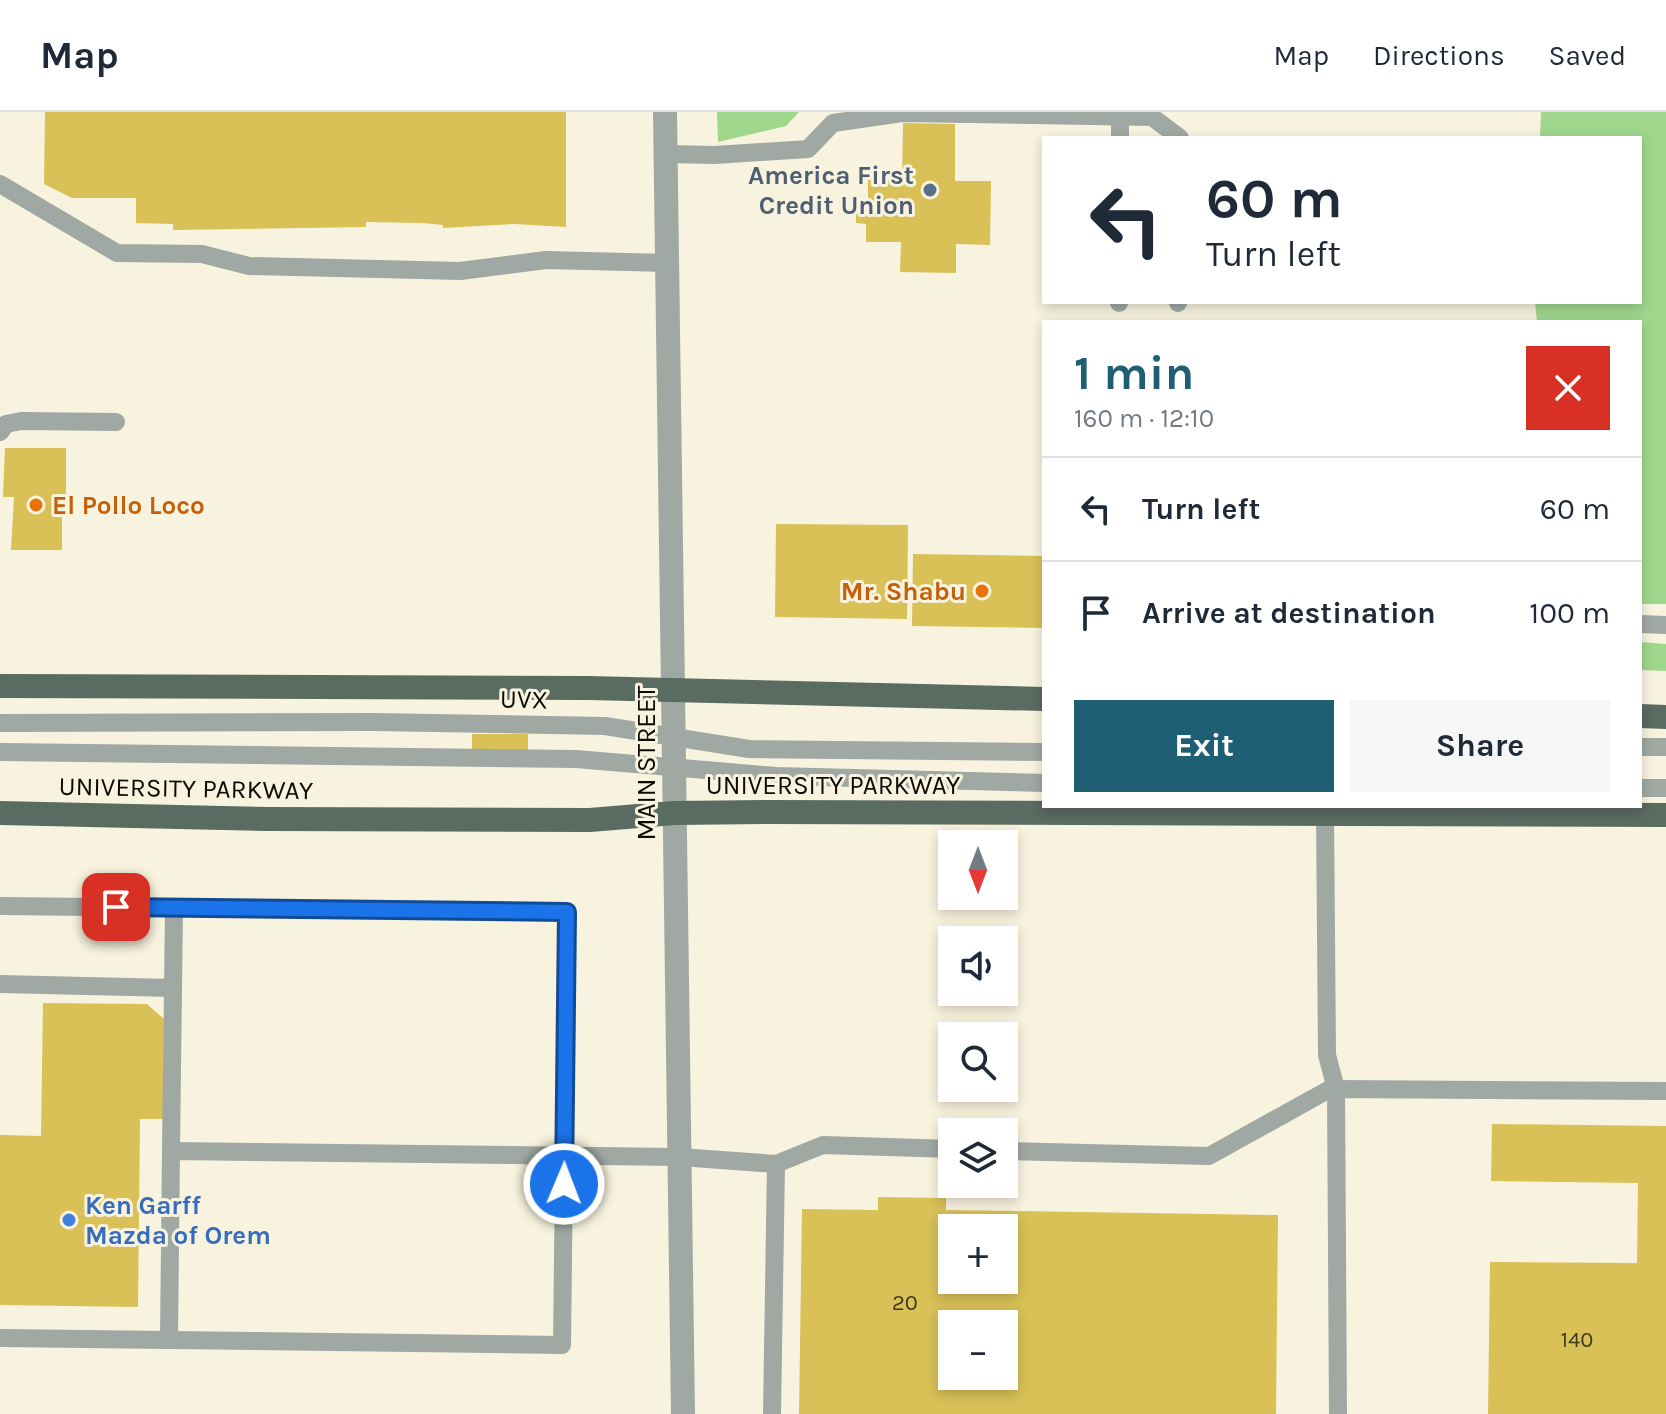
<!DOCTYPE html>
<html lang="en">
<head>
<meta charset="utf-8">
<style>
	:root { --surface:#fff; --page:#f6f6f7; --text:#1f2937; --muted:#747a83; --line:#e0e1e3; --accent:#1f5f74 }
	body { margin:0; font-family:Karla,sans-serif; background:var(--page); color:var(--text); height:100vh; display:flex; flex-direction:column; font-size:30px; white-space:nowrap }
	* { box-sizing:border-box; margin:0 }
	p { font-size:26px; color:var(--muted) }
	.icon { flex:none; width:44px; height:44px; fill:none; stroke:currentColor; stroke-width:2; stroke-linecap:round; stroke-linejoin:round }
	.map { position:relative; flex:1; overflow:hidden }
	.side { position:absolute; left:1042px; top:208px; width:600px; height:488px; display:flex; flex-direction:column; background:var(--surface); border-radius:0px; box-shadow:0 4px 12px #0003 }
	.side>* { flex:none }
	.hud { position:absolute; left:1042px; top:24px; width:600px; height:168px; border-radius:0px; box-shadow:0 4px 12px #0003; background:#fff; color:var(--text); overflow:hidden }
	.needle { width:52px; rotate:180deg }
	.tools { position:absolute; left:938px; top:718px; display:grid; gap:16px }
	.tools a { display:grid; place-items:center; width:80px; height:80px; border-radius:0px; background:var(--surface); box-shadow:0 4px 12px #0003; font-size:40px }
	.pin { position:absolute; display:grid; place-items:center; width:68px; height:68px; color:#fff; margin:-34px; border-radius:16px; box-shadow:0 4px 12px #0006 }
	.me { position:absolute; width:88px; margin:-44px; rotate:1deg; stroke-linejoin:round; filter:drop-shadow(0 0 6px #0008) }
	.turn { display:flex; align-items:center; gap:28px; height:168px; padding:0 32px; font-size:36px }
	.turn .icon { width:104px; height:104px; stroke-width:2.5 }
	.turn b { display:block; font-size:56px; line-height:68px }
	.round { display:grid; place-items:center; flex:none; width:84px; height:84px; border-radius:0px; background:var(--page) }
	.overview { display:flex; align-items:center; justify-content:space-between; height:136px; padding:0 32px }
	h1 { font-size:48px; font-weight:700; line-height:60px; color:var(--accent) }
	.primary-button { display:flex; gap:16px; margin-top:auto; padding:16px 32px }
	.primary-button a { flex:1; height:92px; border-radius:0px; background:var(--accent); color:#fff; font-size:32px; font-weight:700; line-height:92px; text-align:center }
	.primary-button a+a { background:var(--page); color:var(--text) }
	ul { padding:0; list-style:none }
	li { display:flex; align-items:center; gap:24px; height:104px; padding:0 32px; border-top:2px solid var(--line) }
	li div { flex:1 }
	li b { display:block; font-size:30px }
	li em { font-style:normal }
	header { display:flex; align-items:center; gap:48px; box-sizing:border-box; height:112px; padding:0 40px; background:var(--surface); border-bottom:2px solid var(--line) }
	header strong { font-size:38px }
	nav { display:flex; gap:44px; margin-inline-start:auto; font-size:28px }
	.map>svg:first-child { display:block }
	.grass { fill:#9fd78d }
	.building { fill:#d9c057; fill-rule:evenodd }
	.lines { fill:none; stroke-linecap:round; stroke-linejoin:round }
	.service { stroke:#9fa8a3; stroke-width:18 }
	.tertiary { stroke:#9fa8a3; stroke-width:24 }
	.primary { stroke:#5a6b62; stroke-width:24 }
	.route-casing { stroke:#114b97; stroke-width:20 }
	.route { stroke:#1a73e8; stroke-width:14 }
	.service-dot { fill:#5c6f8a; stroke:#f8f3de; stroke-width:3 }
	.food-dot { fill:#e8710a; stroke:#f8f3de; stroke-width:3 }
	.shop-dot { fill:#3f7fe0; stroke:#f8f3de; stroke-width:3 }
	.labels { text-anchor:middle; stroke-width:6; stroke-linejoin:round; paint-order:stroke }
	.number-label { font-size:22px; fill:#40381a }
	.service-label { font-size:26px; font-weight:bold; fill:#4e5e75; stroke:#f8f3de; text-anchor:end }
	.food-label { font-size:26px; font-weight:bold; fill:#c56008; stroke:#f8f3de; text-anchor:start }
	.street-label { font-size:26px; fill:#0d0b05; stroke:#f8f3de }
	.shop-label { font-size:26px; font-weight:bold; fill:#366cbe; stroke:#f8f3de; text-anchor:start }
</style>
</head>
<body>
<header>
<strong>Map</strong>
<nav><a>Map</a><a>Directions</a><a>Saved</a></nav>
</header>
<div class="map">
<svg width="1666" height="1302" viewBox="0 0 1666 1302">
	<rect width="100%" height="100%" fill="#f8f3de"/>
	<g class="grass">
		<polygon points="717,0 799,0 786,14 718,30"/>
		<polygon points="1541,0 1666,0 1666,492 1640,492 1640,210 1537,210 1535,190 1640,190 1640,26 1540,26"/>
		<polygon points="1640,530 1666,532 1666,559 1640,558"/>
	</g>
	<g class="building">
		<polygon points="45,0 566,0 566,115 514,112 443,116 443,113 423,111 366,110 366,115 173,118 173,112 136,111 136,86 72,86 44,72"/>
		<polygon points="903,11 955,12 955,69 991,69 990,133 956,132 956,161 900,160 901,130 866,130 866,112 856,111 856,88 868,88 868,67 902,67"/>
		<polygon points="5,336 66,336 66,386 58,386 58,400 62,400 62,438 11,438 14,385 3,385"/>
		<polygon points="776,412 908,413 907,507 775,505"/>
		<polygon points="913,442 1044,444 1044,516 912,514"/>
		<rect x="472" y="622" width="56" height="17"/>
		<polygon points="43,891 147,892 164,907 163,1007 140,1007 138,1195 0,1193 0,1023 41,1024"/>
		<polygon points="1492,1012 1666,1014 1666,1302 1488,1302 1490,1150 1637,1151 1638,1071 1491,1069"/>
		<path d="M878,1085L946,1086V1098L1278,1103L1276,1302H799L802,1097L878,1098ZM952,1116H1004V1168H952ZM952,1212H1004V1264H952Z"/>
	</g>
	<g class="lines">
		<g class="service">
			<polyline points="1120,5 1120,26"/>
			<polyline points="665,42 715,43 808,37 833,11 902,1 1152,5 1180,26"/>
			<polyline points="0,72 117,141 202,142 249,154 460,159 546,148 667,151"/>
			<polyline points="1178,190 1178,191"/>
			<polyline points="1119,191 1119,190"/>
			<polyline points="0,320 6,312 21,309 116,310"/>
			<polyline points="1640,512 1666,513"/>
			<polyline points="0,611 373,610 605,614 749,637 1044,640"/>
			<polyline points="1640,635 1666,635"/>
			<polyline points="0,640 576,647 776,664 1044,671"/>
			<polyline points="1640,676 1666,676"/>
			<polyline points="1325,699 1327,943 1336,977 1338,1302"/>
			<polyline points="0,794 567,800 562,1233 169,1228"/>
			<polyline points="0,872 173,876"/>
			<polyline points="171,1039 174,796"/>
			<polyline points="1004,1039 1209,1044 1328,978 1336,977 1666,979"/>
			<polyline points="0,1226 169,1228 171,1039 680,1045 776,1052 823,1033 952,1037"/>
			<polyline points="772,1302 776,1052"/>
		</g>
		<polyline class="tertiary" points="665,0 683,1302"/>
		<g class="primary">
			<polyline points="0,574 588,576 1044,587"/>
			<polyline points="1640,604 1666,605"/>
			<polyline points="0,701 267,707 590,708 674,701 767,700 1666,703"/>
		</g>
	</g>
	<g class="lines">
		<defs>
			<polyline id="route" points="116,795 567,800 564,1072"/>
		</defs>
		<use href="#route" class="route-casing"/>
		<use href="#route" class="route"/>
	</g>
	<circle class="service-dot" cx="930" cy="78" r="8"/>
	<g class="food-dot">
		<circle cx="36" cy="393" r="8"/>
		<circle cx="982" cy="479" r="8"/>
	</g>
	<circle class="shop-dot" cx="69" cy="1108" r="8"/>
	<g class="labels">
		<g class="number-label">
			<text x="905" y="1198">20</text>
			<text x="1577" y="1235">140</text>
		</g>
		<g class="service-label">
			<text x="914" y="72">America First<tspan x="914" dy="30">Credit Union</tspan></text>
		</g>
		<g class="food-label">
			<text x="52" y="402">El Pollo Loco</text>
			<text x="966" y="488" text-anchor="end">Mr. Shabu</text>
		</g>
		<g class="street-label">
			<text transform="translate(524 587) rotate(1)" y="9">UVX</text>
			<text transform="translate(646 651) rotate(-90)" y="9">MAIN STREET</text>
			<text x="833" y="682">UNIVERSITY PARKWAY</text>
			<text transform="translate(186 676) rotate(1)" y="9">UNIVERSITY PARKWAY</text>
		</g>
		<g class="shop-label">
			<text x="85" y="1102">Ken Garff<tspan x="85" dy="30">Mazda of Orem</tspan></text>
		</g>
	</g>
</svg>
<div class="tools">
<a><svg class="needle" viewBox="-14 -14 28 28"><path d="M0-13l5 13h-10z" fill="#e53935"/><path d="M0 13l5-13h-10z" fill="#747a83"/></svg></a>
<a><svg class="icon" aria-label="sound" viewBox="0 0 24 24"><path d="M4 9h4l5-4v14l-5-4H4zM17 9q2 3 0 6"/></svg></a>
<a><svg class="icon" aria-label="search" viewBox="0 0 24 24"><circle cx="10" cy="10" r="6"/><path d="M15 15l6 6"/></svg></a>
<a><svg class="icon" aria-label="layers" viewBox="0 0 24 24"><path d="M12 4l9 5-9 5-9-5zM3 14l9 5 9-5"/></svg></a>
<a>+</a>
<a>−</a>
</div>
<div class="pin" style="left:116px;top:795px;background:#d93025"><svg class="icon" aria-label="arrive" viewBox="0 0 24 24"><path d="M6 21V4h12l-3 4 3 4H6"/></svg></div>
<svg class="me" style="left:564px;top:1072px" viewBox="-20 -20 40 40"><circle r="17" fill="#1a73e8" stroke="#fff" stroke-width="3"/><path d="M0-11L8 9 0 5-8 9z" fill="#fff"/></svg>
<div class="hud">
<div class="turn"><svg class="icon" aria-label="left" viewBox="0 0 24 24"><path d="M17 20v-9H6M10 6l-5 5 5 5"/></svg><div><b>60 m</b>Turn left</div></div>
</div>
<section class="side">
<div class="overview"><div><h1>1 min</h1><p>160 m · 12:10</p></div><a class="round" style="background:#d93025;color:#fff"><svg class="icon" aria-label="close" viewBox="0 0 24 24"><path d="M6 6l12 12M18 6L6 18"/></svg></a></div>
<ul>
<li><svg class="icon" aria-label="left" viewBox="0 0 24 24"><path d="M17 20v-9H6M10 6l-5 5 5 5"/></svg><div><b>Turn left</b></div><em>60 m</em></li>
<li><svg class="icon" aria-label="arrive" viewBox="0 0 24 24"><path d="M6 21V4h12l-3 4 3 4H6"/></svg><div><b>Arrive at destination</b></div><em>100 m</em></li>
</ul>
<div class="primary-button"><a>Exit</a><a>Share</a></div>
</section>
</div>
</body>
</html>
